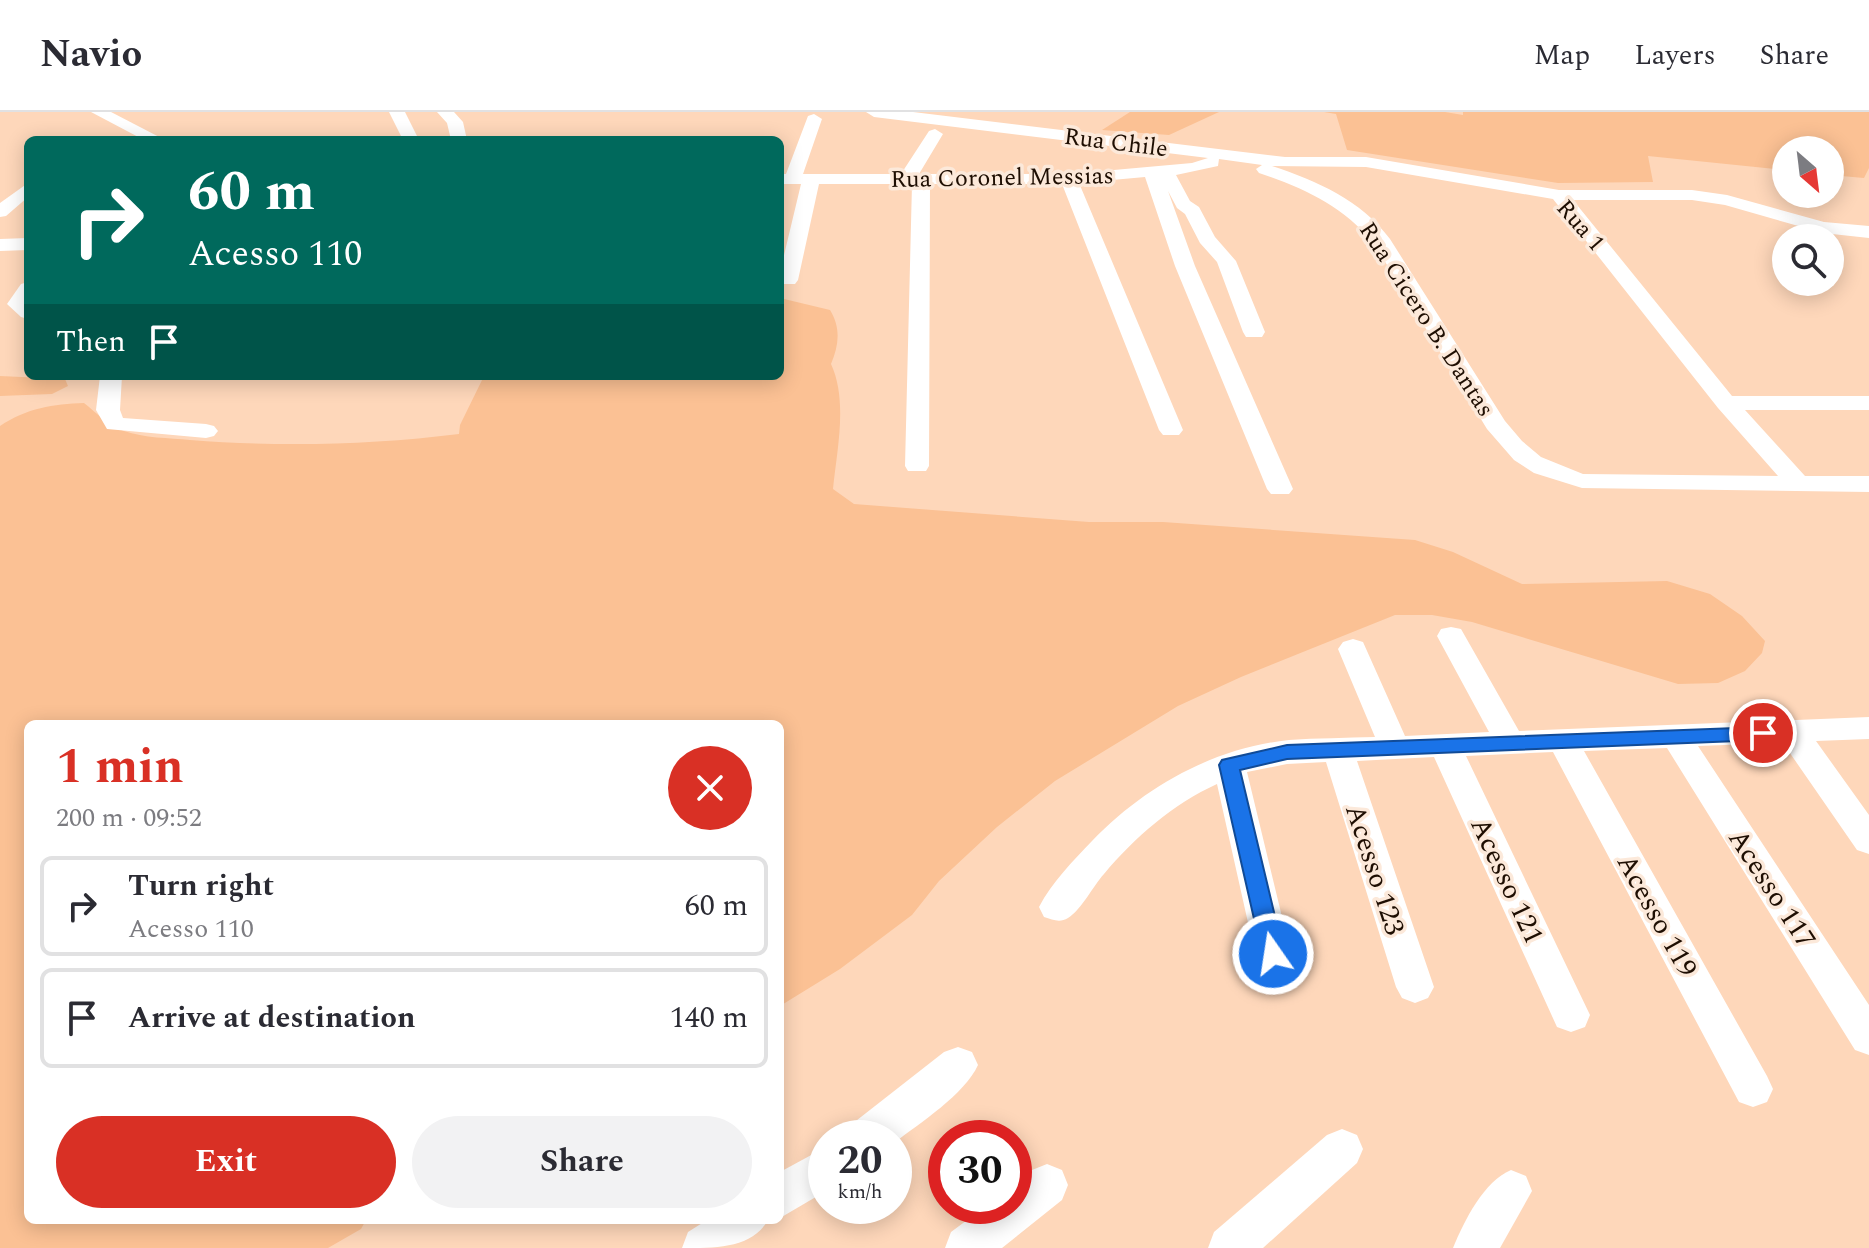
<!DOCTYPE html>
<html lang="en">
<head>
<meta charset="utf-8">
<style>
	:root { --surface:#fff; --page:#f2f2f3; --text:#2b2b33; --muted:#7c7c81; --line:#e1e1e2; --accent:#d93025 }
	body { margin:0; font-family:Spectral,serif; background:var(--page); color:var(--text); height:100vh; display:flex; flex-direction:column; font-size:30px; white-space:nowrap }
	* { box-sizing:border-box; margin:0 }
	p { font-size:26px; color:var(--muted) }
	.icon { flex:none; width:44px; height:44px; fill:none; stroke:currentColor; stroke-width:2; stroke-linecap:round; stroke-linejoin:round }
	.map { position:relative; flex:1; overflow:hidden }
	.drawer { position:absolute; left:24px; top:608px; width:760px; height:504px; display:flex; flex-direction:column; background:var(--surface); border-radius:12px; box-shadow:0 4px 20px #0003 }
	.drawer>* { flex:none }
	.guide { position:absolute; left:24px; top:24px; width:760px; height:244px; border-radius:12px; box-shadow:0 4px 20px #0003; background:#00695c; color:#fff; overflow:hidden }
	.needle { width:52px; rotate:152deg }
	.buttons { position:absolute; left:1772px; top:24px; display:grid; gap:16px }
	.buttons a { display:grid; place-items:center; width:72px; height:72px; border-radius:50%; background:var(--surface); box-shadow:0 4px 20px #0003; font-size:40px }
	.speed { position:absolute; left:808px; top:1008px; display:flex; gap:16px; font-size:40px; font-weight:700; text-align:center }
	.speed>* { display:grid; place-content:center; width:104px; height:104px; border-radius:50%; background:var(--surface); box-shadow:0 4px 20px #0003; line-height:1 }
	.speed small { font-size:20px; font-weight:400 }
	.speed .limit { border:12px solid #d22; background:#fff; color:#111 }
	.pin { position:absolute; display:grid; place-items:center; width:68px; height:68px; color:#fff; margin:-34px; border:4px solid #fff; border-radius:50%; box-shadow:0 2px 8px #0007 }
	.me { position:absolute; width:88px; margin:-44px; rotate:347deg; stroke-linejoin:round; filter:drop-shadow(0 0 6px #0008) }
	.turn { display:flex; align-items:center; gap:28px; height:168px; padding:0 32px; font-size:36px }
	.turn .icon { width:104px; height:104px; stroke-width:2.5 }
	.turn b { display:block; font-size:56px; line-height:68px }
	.then { display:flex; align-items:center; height:76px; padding:0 32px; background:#0003; gap:16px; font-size:30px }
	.round { display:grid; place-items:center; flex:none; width:84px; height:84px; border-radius:42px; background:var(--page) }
	.headline { display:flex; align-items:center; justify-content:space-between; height:136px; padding:0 32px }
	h1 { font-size:48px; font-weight:700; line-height:60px; color:var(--accent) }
	.button { display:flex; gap:16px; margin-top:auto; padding:16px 32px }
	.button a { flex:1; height:92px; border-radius:48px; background:var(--accent); color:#fff; font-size:32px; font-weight:700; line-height:92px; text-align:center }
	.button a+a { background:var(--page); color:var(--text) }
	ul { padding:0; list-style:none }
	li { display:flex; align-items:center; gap:24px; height:100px; margin:0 16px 12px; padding:0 16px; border:4px solid var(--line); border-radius:12px }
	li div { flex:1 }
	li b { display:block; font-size:30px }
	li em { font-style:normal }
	header { display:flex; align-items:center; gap:48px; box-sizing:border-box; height:112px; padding:0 40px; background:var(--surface); border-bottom:2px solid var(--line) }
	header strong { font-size:38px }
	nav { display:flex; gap:44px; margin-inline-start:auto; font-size:28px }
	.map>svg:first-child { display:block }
	.green { fill:#fbc194 }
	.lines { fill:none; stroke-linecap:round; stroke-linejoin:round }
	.minor { fill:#fff; fill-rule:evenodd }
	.route { fill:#1a73e8; stroke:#114b97; stroke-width:2 }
	.labels { text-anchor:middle; stroke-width:7; stroke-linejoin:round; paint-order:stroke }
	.far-street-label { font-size:24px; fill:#1e0e02; stroke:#fce9da }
	.street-label { font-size:28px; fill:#1e0e02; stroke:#fce9da }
</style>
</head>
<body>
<header>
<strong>Navio</strong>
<nav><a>Map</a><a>Layers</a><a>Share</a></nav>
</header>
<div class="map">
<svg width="1869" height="1136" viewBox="0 0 1869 1136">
	<rect width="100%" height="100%" fill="#fed7ba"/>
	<g class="green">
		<polygon points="1130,0 1219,0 1169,23 1102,18"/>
		<polygon points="1324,0 1445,0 1463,3 1463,0 1869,0 1869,56 1864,66 1830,63 1830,38 1786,38 1786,58 1648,44 1653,70 1558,71 1347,38 1336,2"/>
		<path d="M780,186L830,198C841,216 839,233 831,252C848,289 837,337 833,377L854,392L1089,410H1163L1415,428L1453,440L1522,472L1667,469L1710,482L1742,504L1765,529L1762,541L1745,559L1718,571L1678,572L1472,510L1432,503H1395L1241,565L1178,594L1055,669L997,715L939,769L912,803L840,857L780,894V612H28V1108H366L361,1117L328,1136H0V314C27,296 53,292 84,291C98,302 107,313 124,319C144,326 169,326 190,328C279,335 371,333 459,322L460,313L484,264H780Z"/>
		<polygon points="0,264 65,267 68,274 52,282 0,284"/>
	</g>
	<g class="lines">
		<g class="minor">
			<polygon points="91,0 111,0 165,28 144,28"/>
			<polygon points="389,0 405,0 419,28 403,28"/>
			<polygon points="437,0 454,0 463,10 467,28 451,28 447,11"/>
			<path d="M866,0H913L1285,45H1366L1559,78H1692L1727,83L1824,110L1869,114V126L1823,121L1725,93L1692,88H1573L1732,284H1869V298H1745L1805,364H1869V380L1582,376L1534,361L1514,348L1487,317L1373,130C1342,94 1304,76 1259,61L1256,57L1262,53L1219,47L1218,54L1176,63L1190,89L1199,95L1215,125L1236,149L1265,220L1262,225H1246L1243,220L1217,150L1200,131L1185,102L1177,96L1168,79L1195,154L1293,377L1289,382H1271L1267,377L1175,154L1145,65L1079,71L1183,318L1179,323H1163L1159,318L1062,72H930L929,354L926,359H908L905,354L912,72H819L798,168L795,172H781L780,160L801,72H780V62H786L808,4L814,2L822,7L803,62H901L929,19L935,17L943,22L919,62H1069L1192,51L1208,46L874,5ZM1272,54L1366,55L1553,87L1718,296L1778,364L1583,362L1541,345L1522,329L1505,309L1390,127C1361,88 1317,69 1272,54Z"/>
			<polygon points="28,71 28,85 6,104 0,105 0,91"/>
			<polygon points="28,126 28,138 0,139 0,127"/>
			<polygon points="28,170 28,207 21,205 7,192 21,172"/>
			<polygon points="100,264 122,264 120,298 123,306 206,312 214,314 218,319 214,324 206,326 107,317 96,298"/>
			<path d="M1451,515L1461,517L1519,619L1869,605V627L1816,629L1869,703V742L1857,738L1783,631L1698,634L1869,893V943L1855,938L1667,636L1584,639L1767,964L1773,977L1767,990L1753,995L1739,990L1553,640L1466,644L1590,903L1585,915L1571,920L1557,915L1434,645L1357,649L1434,875L1428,886L1415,891L1402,886L1396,875L1326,650L1287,652L1247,660L1291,842L1286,853L1273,857L1260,853L1255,842L1217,672C1173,692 1135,725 1104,762C1093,774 1082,797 1068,806C1060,811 1053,808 1044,805L1039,795C1052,770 1073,749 1092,729C1145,674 1214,636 1289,628C1317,626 1346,626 1375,625L1338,537L1343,530L1353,527L1363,530L1405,624L1489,620L1437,524L1441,517Z"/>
			<path d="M958,935L972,940L978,953C965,982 920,1011 894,1031V1026H846L852,1012L944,940Z"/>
			<polygon points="1342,1017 1357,1023 1363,1037 1357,1051 1263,1136 1208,1136 1214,1120 1327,1023"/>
			<polygon points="826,1035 826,1079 780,1106 780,1060"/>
			<polygon points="1047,1052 1062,1058 1068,1073 1062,1088 1002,1136 945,1136 951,1120 986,1094 1014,1094 1014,1072 1032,1058"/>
			<path d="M1511,1058L1526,1064L1532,1079L1500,1136H1453C1464,1109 1484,1069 1511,1058Z"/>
			<path d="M707,1108H768C752,1136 717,1136 682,1136L688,1120Z"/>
		</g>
	</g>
	<polygon class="route" points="1763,615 1773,621 1763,628 1287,647 1240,658 1284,842 1281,848 1273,851 1265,848 1262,842 1219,653 1222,648 1287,633"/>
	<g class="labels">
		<g class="far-street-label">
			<text transform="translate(1116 30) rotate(7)" y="8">Rua Chile</text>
			<text transform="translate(1002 65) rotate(-1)" y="8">Rua Coronel Messias</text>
			<text transform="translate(1581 113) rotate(49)" y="8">Rua 1</text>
			<text transform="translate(1427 207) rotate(57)" y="8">Rua Cicero B. Dantas</text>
		</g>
		<g class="street-label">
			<text transform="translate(1376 757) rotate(72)" y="10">Acesso 123</text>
			<text transform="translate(1508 768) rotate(65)" y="10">Acesso 121</text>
			<text transform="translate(1773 776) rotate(57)" y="10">Acesso 117</text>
			<text transform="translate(1658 803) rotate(61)" y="10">Acesso 119</text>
		</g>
	</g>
</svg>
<div class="buttons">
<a><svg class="needle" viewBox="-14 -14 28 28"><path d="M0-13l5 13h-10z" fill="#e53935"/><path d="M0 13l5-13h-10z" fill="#7c7c81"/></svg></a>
<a><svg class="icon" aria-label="search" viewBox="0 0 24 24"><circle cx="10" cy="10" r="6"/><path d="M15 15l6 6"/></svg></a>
</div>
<div class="speed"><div>20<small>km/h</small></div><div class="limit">30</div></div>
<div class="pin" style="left:1763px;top:621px;background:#d93025"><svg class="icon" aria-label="arrive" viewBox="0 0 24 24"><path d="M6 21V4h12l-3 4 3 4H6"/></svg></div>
<svg class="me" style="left:1273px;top:842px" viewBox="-20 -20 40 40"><circle r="17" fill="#1a73e8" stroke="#fff" stroke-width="3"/><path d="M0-11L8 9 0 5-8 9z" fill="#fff"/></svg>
<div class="guide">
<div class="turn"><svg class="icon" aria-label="right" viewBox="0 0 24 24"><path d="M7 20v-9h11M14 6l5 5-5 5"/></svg><div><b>60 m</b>Acesso 110</div></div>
<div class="then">Then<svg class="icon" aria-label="arrive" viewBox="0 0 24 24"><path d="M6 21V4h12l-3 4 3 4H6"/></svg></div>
</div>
<section class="drawer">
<div class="headline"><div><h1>1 min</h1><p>200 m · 09:52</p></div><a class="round" style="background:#d93025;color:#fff"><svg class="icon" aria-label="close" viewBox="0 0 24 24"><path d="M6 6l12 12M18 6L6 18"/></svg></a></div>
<ul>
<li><svg class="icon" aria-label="right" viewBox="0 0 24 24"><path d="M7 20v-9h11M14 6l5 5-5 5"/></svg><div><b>Turn right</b><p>Acesso 110</p></div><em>60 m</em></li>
<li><svg class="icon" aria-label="arrive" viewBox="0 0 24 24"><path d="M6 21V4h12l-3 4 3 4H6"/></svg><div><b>Arrive at destination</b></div><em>140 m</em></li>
</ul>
<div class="button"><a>Exit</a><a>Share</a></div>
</section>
</div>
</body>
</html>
